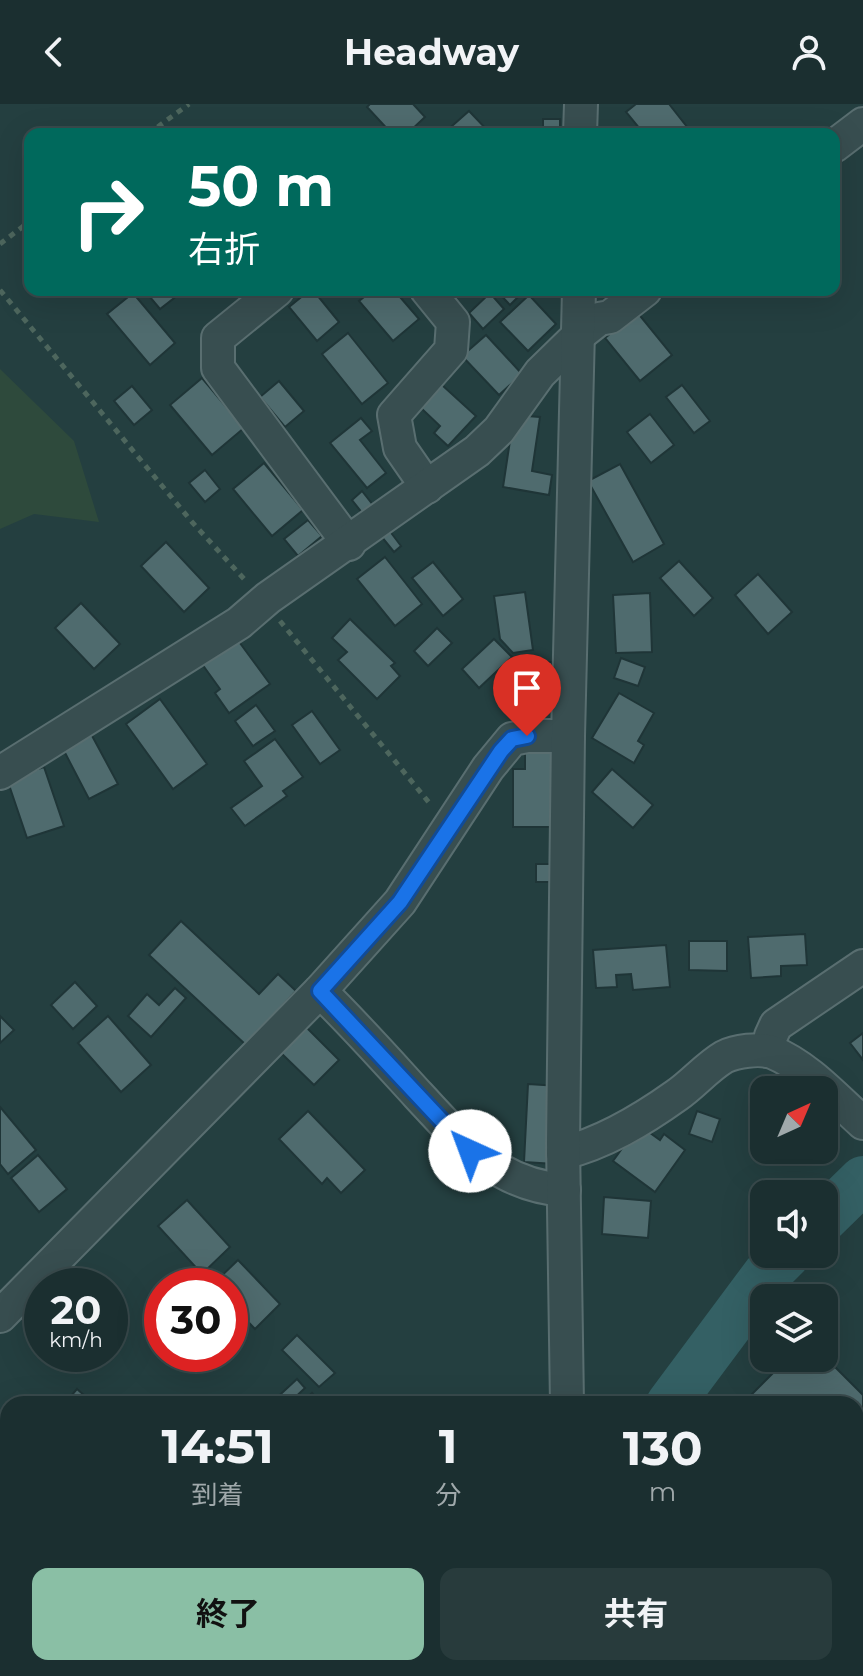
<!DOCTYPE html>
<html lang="ja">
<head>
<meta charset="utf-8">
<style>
	:root { --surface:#1b2f30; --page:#283b3c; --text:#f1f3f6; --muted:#a0a9ab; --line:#394a4c; --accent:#8abfa5 }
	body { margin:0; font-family:Montserrat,"Noto Sans JP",sans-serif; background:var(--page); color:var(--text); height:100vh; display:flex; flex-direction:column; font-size:30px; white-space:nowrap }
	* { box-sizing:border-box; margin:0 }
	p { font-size:26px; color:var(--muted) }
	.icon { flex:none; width:44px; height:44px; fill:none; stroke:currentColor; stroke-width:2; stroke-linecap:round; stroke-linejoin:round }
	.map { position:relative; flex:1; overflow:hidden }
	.side { position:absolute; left:0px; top:1292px; width:864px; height:280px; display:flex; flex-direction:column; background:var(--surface); border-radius:24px 24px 0 0; box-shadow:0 8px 32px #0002,0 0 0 2px var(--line) }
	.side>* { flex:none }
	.guide { position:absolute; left:24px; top:24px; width:816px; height:168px; border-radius:16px; box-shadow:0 8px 32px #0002,0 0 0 2px var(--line); background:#00695c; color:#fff; overflow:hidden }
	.needle { width:52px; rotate:44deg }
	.buttons { position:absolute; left:750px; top:972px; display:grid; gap:16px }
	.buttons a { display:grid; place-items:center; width:88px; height:88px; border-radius:16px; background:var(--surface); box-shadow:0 8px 32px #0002,0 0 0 2px var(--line); font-size:40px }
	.speed { position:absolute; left:24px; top:1164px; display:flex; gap:16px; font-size:40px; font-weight:700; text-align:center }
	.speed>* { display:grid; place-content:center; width:104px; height:104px; border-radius:50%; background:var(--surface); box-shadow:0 8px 32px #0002,0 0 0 2px var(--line); line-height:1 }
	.speed small { font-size:20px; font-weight:400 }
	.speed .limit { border:12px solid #d22; background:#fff; color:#111 }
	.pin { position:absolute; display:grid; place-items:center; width:68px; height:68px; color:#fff; margin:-82px -34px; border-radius:50% 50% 50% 0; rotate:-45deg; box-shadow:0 0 8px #0007 }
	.pin .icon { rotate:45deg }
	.me { position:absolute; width:88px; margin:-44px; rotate:317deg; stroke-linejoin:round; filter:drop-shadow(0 0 6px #0008) }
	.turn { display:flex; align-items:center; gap:28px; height:168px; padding:0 32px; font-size:36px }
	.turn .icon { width:104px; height:104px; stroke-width:2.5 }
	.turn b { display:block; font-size:56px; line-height:68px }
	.eta { display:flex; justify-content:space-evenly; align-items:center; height:136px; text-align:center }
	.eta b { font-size:48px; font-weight:700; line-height:56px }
	.primary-button { display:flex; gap:16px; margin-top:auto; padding:16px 32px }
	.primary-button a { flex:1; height:92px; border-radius:16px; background:var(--accent); color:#111; font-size:32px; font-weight:700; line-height:92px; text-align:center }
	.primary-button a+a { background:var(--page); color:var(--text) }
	header { display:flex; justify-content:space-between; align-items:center; height:104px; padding:0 32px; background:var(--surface); font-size:36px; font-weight:700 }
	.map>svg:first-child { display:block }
	.green { fill:#2e4a3c }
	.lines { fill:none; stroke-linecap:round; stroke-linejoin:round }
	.river { stroke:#346064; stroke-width:48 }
	.building { fill:#4f6b6e; stroke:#1f3537; stroke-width:2 }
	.minor-casing { stroke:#596e70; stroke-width:36 }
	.path { stroke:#4d665d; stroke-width:5; stroke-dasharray:6 6; stroke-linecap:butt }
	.minor { stroke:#384e50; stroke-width:32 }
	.route-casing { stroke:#114b97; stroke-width:20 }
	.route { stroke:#1a73e8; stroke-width:14 }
</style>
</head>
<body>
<header><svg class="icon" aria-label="back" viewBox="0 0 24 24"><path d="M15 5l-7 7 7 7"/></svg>Headway<svg class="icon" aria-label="person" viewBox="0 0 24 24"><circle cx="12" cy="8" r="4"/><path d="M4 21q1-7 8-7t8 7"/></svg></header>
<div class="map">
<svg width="863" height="1572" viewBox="0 0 863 1572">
	<rect width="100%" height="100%" fill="#243f40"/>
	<polygon class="green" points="0,265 74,337 99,418 34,410 0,425"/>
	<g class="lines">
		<g class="river">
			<polyline points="824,1114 863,1076"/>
			<polyline points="670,1300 766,1171 787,1150"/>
			<polyline points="607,1564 607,1572"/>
		</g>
	</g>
	<g class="building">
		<polygon points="370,0 413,0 425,13 407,30 392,30 367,3"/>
		<polygon points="636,0 669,0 691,28 689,30 644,30 626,8"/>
		<polygon points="469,7 491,30 445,30 444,29"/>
		<rect x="543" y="15" width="17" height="15"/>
		<polygon points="144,186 174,186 178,191 160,205"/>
		<polygon points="310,186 313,186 339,218 317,237 289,203"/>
		<polygon points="373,186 394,186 419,215 393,237 359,197"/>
		<polygon points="496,186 522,186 524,187 510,201"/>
		<polygon points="133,189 175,239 150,261 107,210"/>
		<polygon points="490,189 504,205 483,225 469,209"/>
		<polygon points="529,191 556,220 528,247 500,218"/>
		<polygon points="637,208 672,251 640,277 605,234"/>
		<polygon points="348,229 388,279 362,300 322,250"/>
		<polygon points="486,231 522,270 499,291 462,252"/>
		<polygon points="202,274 244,324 212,351 170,301"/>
		<polygon points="279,277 304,307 285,323 260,293"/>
		<polygon points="442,281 476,312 448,342 434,329 440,322 421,304"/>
		<polygon points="682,281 710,317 694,329 666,293"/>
		<polygon points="132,282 152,306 134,321 114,297"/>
		<polygon points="650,310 674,341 651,359 627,328"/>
		<polygon points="527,312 540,313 532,367 552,371 549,391 503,383 511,330"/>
		<polygon points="361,314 372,327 360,336 386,369 367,384 330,339"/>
		<polygon points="264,359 303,406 272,432 233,385"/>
		<polygon points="620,360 664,440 633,458 588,377"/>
		<polygon points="205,366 220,385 205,398 189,379"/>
		<polygon points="362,387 373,401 363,410 352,396"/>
		<polygon points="308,416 322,432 298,452 284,435"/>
		<polygon points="389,426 401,442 394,448 381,432"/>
		<polygon points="166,438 209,484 184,508 141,462"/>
		<polygon points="385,453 422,500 395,522 357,475"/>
		<polygon points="679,457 713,494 694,512 660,474"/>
		<polygon points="433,458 463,495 443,512 412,474"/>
		<polygon points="758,470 792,508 768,530 735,491"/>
		<polygon points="525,488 533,546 513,549 500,535 494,492"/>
		<polygon points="650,489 652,548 616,549 613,491"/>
		<polygon points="81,499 120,540 94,565 55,524"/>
		<polygon points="350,515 395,559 391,562 400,572 377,595 338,556 347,548 332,534"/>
		<polygon points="437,524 452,539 428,562 414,547"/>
		<polygon points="237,535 270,580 229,609 215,589 220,585 202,560"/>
		<polygon points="494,535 512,553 479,584 462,565"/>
		<polygon points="621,554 645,563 638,582 614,574"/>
		<rect x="518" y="558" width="34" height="50"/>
		<polygon points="619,589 654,609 638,637 644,641 634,659 592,634"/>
		<polygon points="160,595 207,660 173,685 126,620"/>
		<polygon points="256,601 275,627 253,642 235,617"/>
		<polygon points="312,607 340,646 320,660 292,621"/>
		<polygon points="90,628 118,680 89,695 62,643"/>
		<polygon points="275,635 303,673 283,687 287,692 245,722 231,704 262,682 244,657"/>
		<polygon points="525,645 558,645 557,723 513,723 513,665 525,665"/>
		<polygon points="44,663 64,722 27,734 7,675"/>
		<polygon points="612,665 653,701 633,724 592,688"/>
		<polygon points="536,760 552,760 551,778 536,778"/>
		<polygon points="181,817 259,890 278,870 296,887 246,941 149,851"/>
		<polygon points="805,830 807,861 781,862 781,872 751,874 748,833"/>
		<polygon points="689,837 727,837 727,867 689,866"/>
		<polygon points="666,841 670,883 633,886 631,870 616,871 617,883 596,884 593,846"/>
		<polygon points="75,878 97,902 73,925 51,901"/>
		<polygon points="175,884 186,894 151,933 128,912 147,890 159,901"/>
		<polygon points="0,912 14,926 0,939"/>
		<polygon points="108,912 151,961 121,988 78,939"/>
		<polygon points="306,923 339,956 314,981 281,949"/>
		<polygon points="863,929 863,956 850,939"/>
		<polygon points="528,980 559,982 555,1060 524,1058"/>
		<polygon points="0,1003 36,1046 8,1070 0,1060"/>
		<polygon points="308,1007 365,1066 341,1089 327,1074 322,1080 279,1035"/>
		<polygon points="697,1007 720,1015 712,1038 689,1030"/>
		<polygon points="639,1021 660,1036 664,1030 685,1046 655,1088 613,1057"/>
		<polygon points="38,1051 67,1085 39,1108 11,1074"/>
		<polygon points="604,1093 651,1097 648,1134 602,1130"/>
		<polygon points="187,1096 230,1143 202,1170 158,1122"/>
		<polygon points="238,1156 280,1200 255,1225 230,1199 230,1182 212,1181"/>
		<polygon points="297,1231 335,1269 319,1283 282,1246"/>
		<polygon points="824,1252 863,1291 863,1459 856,1452 856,1300 742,1300 788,1254"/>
		<polygon points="297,1275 305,1284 288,1300 270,1300"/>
		<polygon points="77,1285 94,1300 64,1300"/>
		<polygon points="312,1289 321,1300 300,1300"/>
	</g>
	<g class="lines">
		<defs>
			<g id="minor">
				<polyline points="580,30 581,0"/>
				<polyline points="834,42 863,20"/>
				<polyline points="277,186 218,234 218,264 349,440"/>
				<polyline points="427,383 400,344 394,311 451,246 453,218 427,186"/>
				<polyline points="0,669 239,519 268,494 477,347 499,326 540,269 580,230 599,215 610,213 645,186"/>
				<path d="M320,887C354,920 386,956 418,991C461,1037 496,1081 564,1086"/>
				<polyline points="768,947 771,932 776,921 863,862"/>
				<path d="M563,1049C604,1039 642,1016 677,991C693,980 707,963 724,953C736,947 759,944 772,948C808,963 835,994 863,1019"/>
				<polyline points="0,1212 320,887 400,798 488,664 512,635 527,632 568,632"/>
				<polyline points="567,1300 563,1039 568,632 579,186"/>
				<polyline points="571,1564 571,1572"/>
				<polyline points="0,1565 6,1572"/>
			</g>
		</defs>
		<use href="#minor" class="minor-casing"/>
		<g class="path">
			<polyline points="148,30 189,0"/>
			<polyline points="0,140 30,117"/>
			<polyline points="0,186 192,418 245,476"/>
			<polyline points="280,517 431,701"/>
		</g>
		<use href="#minor" class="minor"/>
	</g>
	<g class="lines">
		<defs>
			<polyline id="route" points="470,1047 320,887 400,798 501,647 512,635 527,632"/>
		</defs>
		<use href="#route" class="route-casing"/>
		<use href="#route" class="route"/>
	</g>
</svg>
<div class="buttons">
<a><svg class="needle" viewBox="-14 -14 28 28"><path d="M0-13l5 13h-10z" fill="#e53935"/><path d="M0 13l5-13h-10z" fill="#a0a9ab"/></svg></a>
<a><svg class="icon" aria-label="sound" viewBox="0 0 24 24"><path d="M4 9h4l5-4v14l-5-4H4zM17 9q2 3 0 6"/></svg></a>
<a><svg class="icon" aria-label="layers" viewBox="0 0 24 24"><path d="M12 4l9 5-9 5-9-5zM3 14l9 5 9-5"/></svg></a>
</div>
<div class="speed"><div>20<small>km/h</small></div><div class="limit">30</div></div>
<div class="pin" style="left:527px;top:632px;background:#d93025"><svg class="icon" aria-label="arrive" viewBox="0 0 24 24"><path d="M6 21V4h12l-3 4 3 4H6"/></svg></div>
<svg class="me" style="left:470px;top:1047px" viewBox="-20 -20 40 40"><circle r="19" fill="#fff"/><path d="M0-13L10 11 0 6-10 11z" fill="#1a73e8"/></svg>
<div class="guide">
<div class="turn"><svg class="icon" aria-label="right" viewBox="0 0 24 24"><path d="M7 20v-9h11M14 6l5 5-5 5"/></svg><div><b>50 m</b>右折</div></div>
</div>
<section class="side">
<div class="eta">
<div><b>14:51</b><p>到着</p></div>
<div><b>1</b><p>分</p></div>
<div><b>130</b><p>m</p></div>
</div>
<div class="primary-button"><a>終了</a><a>共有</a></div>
</section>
</div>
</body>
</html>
